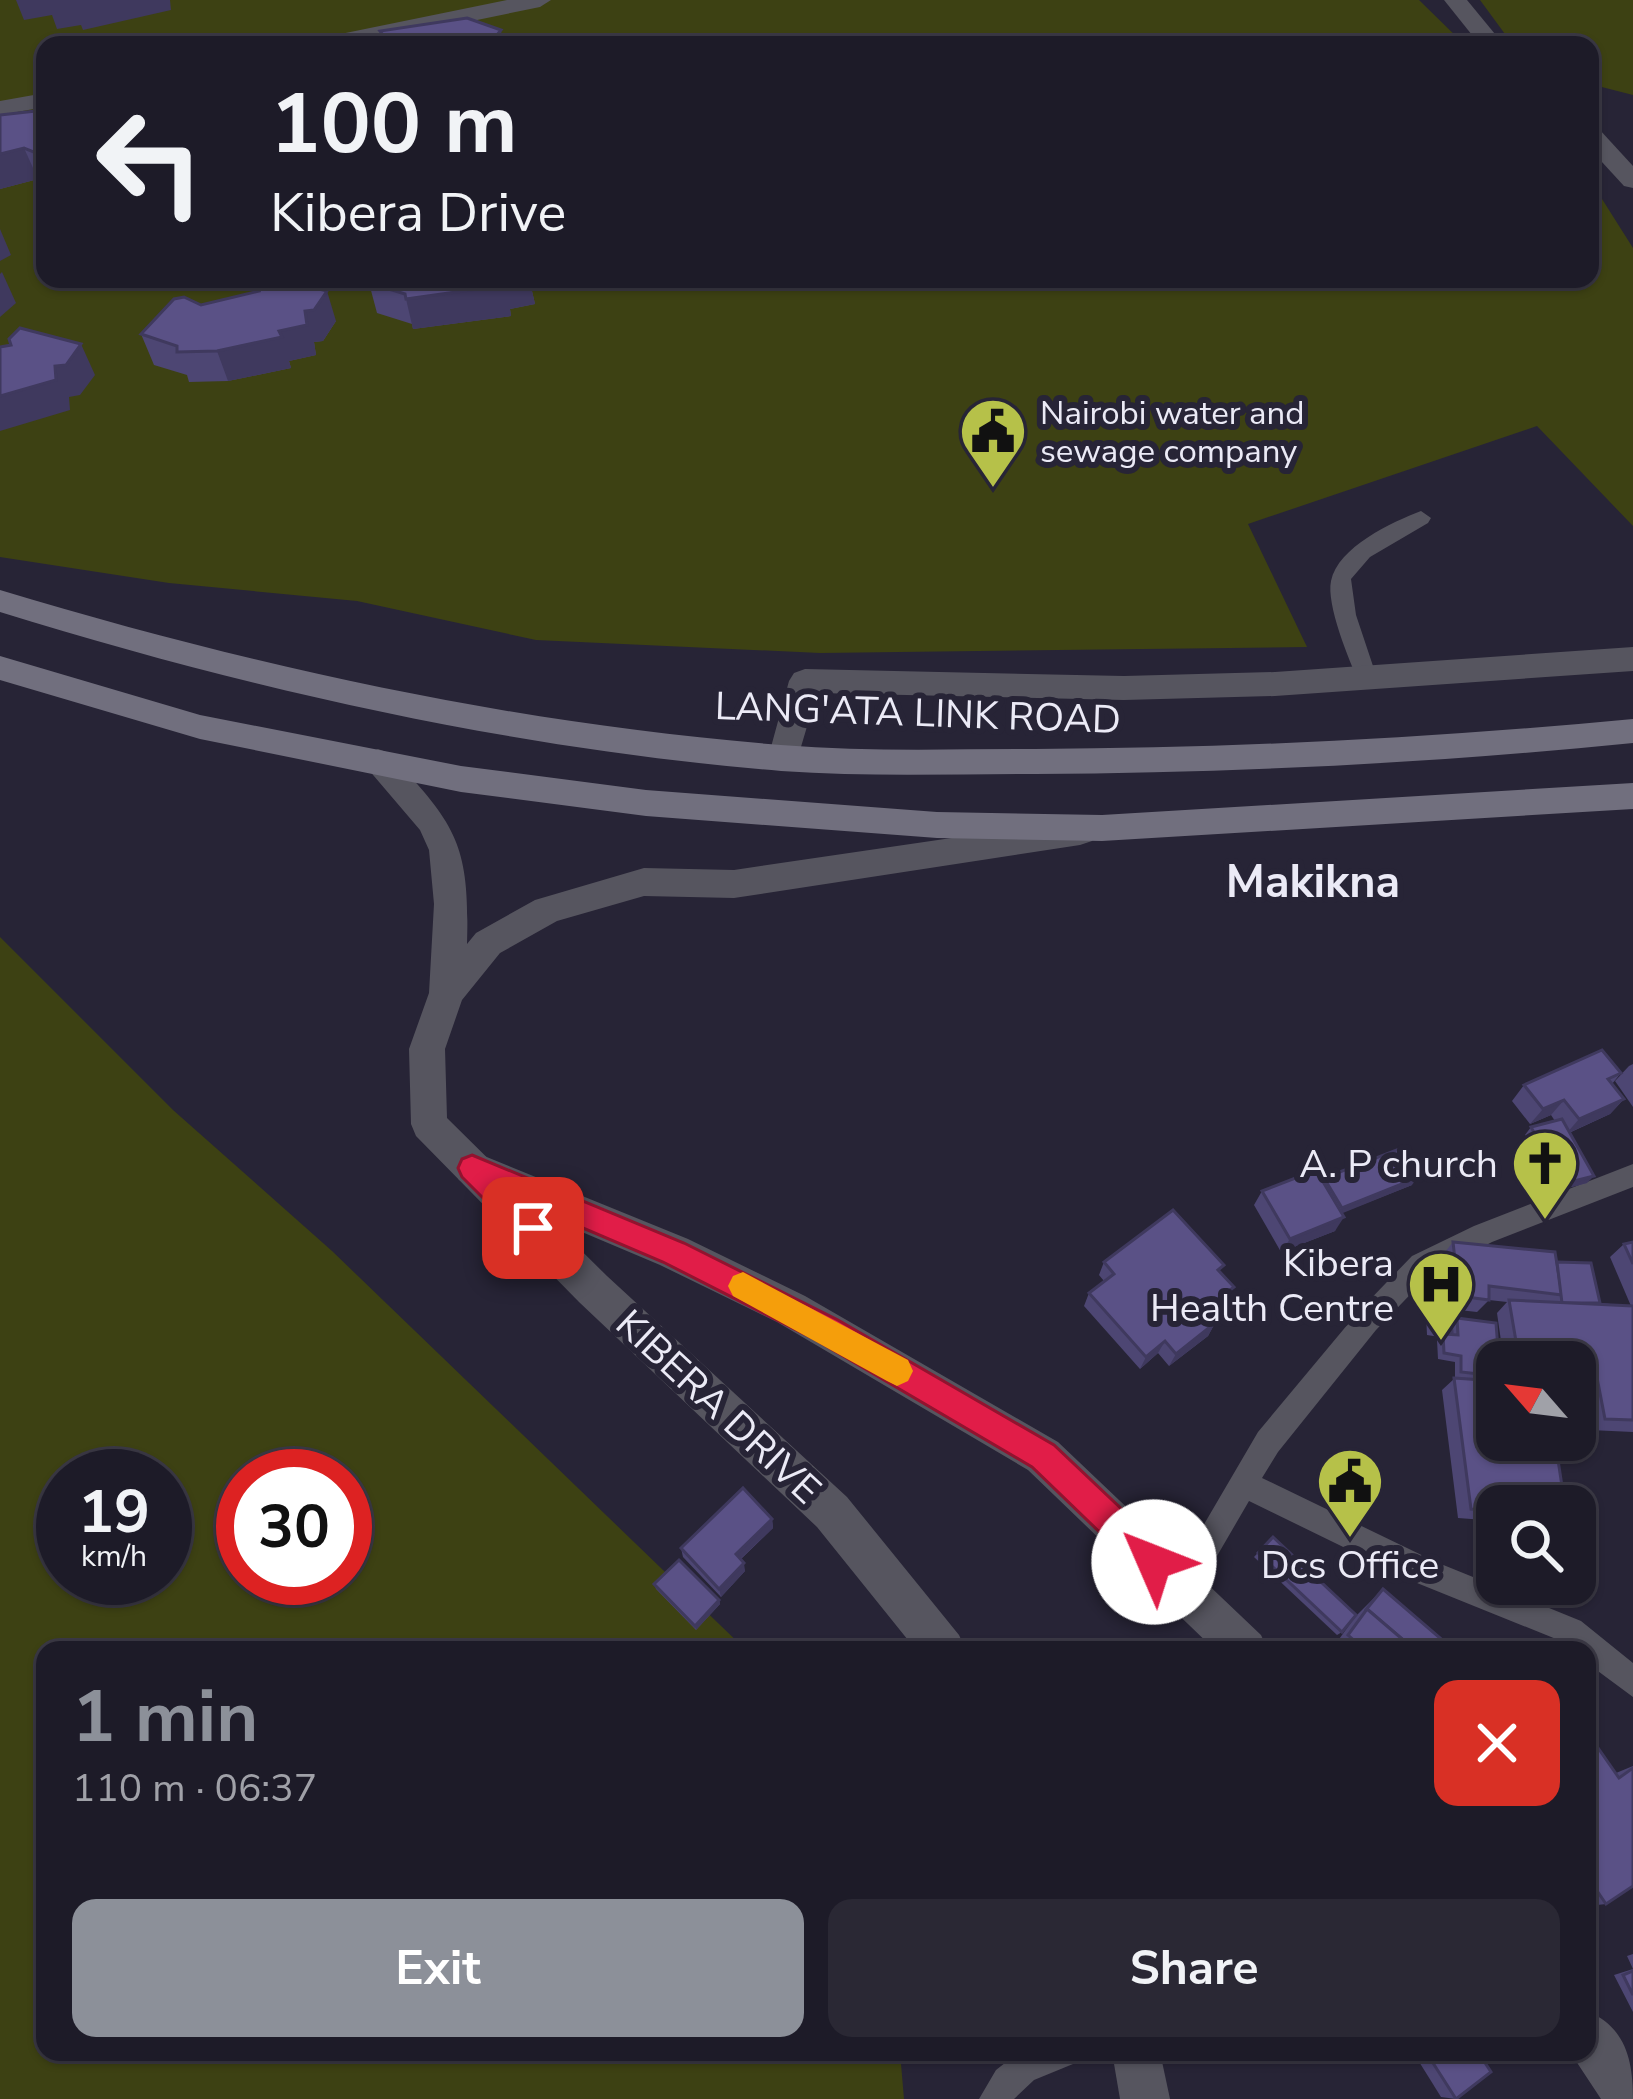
<!DOCTYPE html>
<html lang="en">
<head>
<meta charset="utf-8">
<style>
	:root { --surface:#1d1b28; --page:#2a2834; --text:#f1f3f6; --muted:#a0a1a8; --line:#3b3945; --accent:#8c9099 }
	body { margin:0; font-family:"Nunito Sans",sans-serif; background:var(--page); color:var(--text); height:100vh; display:flex; flex-direction:column; font-size:45px; white-space:nowrap }
	* { box-sizing:border-box; margin:0 }
	p { font-size:39px; color:var(--muted) }
	.icon { flex:none; width:66px; height:66px; fill:none; stroke:currentColor; stroke-width:2; stroke-linecap:round; stroke-linejoin:round }
	.map { position:relative; flex:1; overflow:hidden }
	.drawer { position:absolute; left:36px; top:1641px; width:1560px; height:420px; display:flex; flex-direction:column; background:var(--surface); border-radius:24px; box-shadow:0 3px 9px #0004,0 0 0 3px var(--line) }
	.drawer>* { flex:none }
	.top-card { position:absolute; left:36px; top:36px; width:1563px; height:252px; border-radius:24px; box-shadow:0 3px 9px #0004,0 0 0 3px var(--line); background:#1d1b28; color:var(--text); overflow:hidden }
	.needle { width:78px; rotate:298deg }
	.controls { position:absolute; left:1476px; top:1341px; display:grid; gap:24px }
	.controls a { display:grid; place-items:center; width:120px; height:120px; border-radius:24px; background:var(--surface); box-shadow:0 3px 9px #0004,0 0 0 3px var(--line); font-size:60px }
	.speed { position:absolute; left:36px; top:1449px; display:flex; gap:24px; font-size:60px; font-weight:700; text-align:center }
	.speed>* { display:grid; place-content:center; width:156px; height:156px; border-radius:50%; background:var(--surface); box-shadow:0 3px 9px #0004,0 0 0 3px var(--line); line-height:1 }
	.speed small { font-size:30px; font-weight:400 }
	.speed .limit { border:18px solid #d22; background:#fff; color:#111 }
	.pin { position:absolute; display:grid; place-items:center; width:102px; height:102px; color:#fff; margin:-51px; border-radius:24px; box-shadow:0 6px 18px #0006 }
	.me { position:absolute; width:132px; margin:-66px; rotate:314deg; stroke-linejoin:round; filter:drop-shadow(0 0 9px #0008) }
	.turn { display:flex; align-items:center; gap:42px; height:252px; padding:0 36px; font-size:54px }
	.turn .icon { width:156px; height:156px; stroke-width:2.5 }
	.turn b { display:block; font-size:84px; line-height:102px }
	.round { display:grid; place-items:center; flex:none; width:126px; height:126px; border-radius:24px; background:var(--page) }
	.overview { display:flex; align-items:center; justify-content:space-between; height:204px; padding:0 36px }
	h1 { font-size:72px; font-weight:700; line-height:90px; color:var(--accent) }
	.button { display:flex; gap:24px; margin-top:auto; padding:24px 36px }
	.button a { flex:1; height:138px; border-radius:24px; background:var(--accent); color:#fff; font-size:48px; font-weight:700; line-height:138px; text-align:center }
	.button a+a { background:var(--page); color:var(--text) }
	.map>svg:first-child { display:block }
	.green { fill:#3d4113; fill-rule:evenodd }
	.lines { fill:none; stroke-linecap:round; stroke-linejoin:round }
	.service { fill:#56555f; fill-rule:evenodd }
	.minor { fill:#56555f; fill-rule:evenodd }
	.tertiary { fill:#56555f; fill-rule:evenodd }
	.secondary { fill:#716f7e; fill-rule:evenodd }
	.wall { fill:#4d4673 }
	.shaded-wall { fill:#3f395e }
	.building { fill:#5a5186; stroke:#3f395e; stroke-width:3 }
	.route { fill:#e11d48; stroke:#92132f; stroke-width:3 }
	.slow { fill:#f59e0b }
	.labels { text-anchor:middle; stroke-width:12; stroke-linejoin:round; paint-order:stroke }
	.far-poi-label { font-size:33px; fill:#ebeaf6; stroke:#272436; text-anchor:start }
	.street-label { font-size:39px; fill:#ebeaf6; stroke:#272436 }
	.poi-label { font-size:39px; fill:#ebeaf6; stroke:#272436; text-anchor:end }
	.quarter-label { font-size:45px; font-weight:bold; fill:#ebeaf6; stroke:#272436 }
</style>
</head>
<body>
<div class="map">
<svg width="1633" height="2099" viewBox="0 0 1633 2099">
	<rect width="100%" height="100%" fill="#272436"/>
	<g class="green">
		<polygon points="0,0 1419,0 1465,45 45,45 45,279 1590,279 1590,180 1633,248 1633,526 1537,426 1248,524 1307,647 820,653 536,640 357,601 169,583 0,557"/>
		<polygon points="1480,0 1633,0 1633,95 1590,84 1590,45 1513,45"/>
		<path d="M0,937L173,1110L332,1251L746,1650H45V2052H900L904,2099H0ZM63,1476H165V1578H63ZM243,1476H345V1578H243Z"/>
	</g>
	<g class="lines">
		<g class="service">
			<path d="M1421,511L1431,518L1428,523L1370,557L1351,579L1356,615L1377,678L1374,684H1360C1349,661 1326,604 1331,581C1338,547 1392,522 1421,511Z"/>
			<polygon points="1633,1164 1633,1187 1492,1242 1430,1274 1376,1330 1278,1452 1262,1478 1436,1562 1581,1621 1633,1663 1633,1697 1587,1663 1587,1650 1571,1650 1561,1641 1417,1583 1249,1501 1192,1599 1182,1603 1172,1599 1168,1589 1172,1579 1258,1432 1358,1312 1412,1256 1474,1226"/>
			<polygon points="1019,2052 1077,2052 1073,2064 1034,2080 1014,2099 979,2099 996,2070"/>
		</g>
		<g class="minor">
			<polygon points="507,0 551,0 540,7 355,45 309,45 321,38"/>
			<polygon points="1444,0 1467,0 1504,45 1480,45"/>
			<polygon points="45,93 45,107 0,115 0,101"/>
			<polygon points="1590,127 1599,129 1633,166 1633,188 1624,186 1590,149"/>
			<polygon points="1633,647 1633,671 1275,696 1124,700 817,693 795,767 784,771 773,767 768,758 789,681 794,673 805,669 1124,676 1275,672"/>
			<polygon points="472,1151 688,1239 805,1296 1058,1442 1261,1635 1268,1650 1215,1650 1028,1470 777,1322 660,1265 459,1180 453,1168 459,1156"/>
			<path d="M1587,2011C1626,2027 1633,2061 1633,2099H1601L1570,2052H1587Z"/>
		</g>
		<g class="tertiary">
			<path d="M378,749L389,753C456,825 470,843 467,944L476,933L535,900L644,868L734,870L1080,819L1092,823L1097,832L1092,841L1080,845L734,898L644,896L557,921L500,953L462,1000L445,1049L447,1118L607,1276L847,1497L959,1635L966,1650H916L817,1527L579,1302L416,1136L411,1124L409,1049L429,993L434,904L429,850L420,830L362,762L367,753Z"/>
			<polygon points="1112,2052 1160,2052 1170,2099 1120,2099"/>
		</g>
		<g class="secondary">
			<path d="M0,590C255,667 515,724 781,745C866,752 951,749 1035,749C1235,748 1434,738 1633,719V743C1434,763 1235,773 1035,774C950,774 865,777 781,771C515,749 255,691 0,612Z"/>
			<polygon points="0,656 200,715 461,766 646,790 937,812 1102,815 1633,783 1633,809 1102,841 937,838 646,816 461,792 200,739 0,680"/>
		</g>
	</g>
	<g class="wall">
		<polygon points="45,110 45,182 38,179 0,189 0,115"/>
		<polygon points="178,279 212,279 198,289"/>
		<polygon points="372,279 547,279 541,290 532,291 535,304 510,309 511,316 413,329 412,324 377,313 369,283"/>
		<polygon points="201,305 336,321 323,341 314,342 316,355 289,361 291,368 228,381 189,382 187,375 154,365 141,334"/>
		<polygon points="1633,1064 1633,1107 1615,1081 1629,1066"/>
		<polygon points="1621,1073 1612,1084 1624,1099 1610,1114 1569,1133 1587,1183 1556,1191 1525,1135 1531,1127 1555,1121 1551,1115 1530,1124 1512,1101 1524,1085"/>
		<polygon points="1324,1178 1412,1185 1341,1213 1335,1231 1281,1252 1254,1205 1262,1191 1322,1180"/>
		<polygon points="1453,1242 1557,1262 1600,1303 1631,1306 1610,1257 1624,1244 1633,1242 1633,1432 1590,1430 1589,1427 1583,1431 1575,1431 1575,1386 1582,1387 1579,1374 1575,1374 1575,1362 1504,1362 1497,1313 1507,1302 1489,1300 1477,1312 1450,1309 1452,1332 1449,1334 1452,1335 1451,1324 1457,1318 1497,1362 1497,1521 1458,1518 1442,1390 1455,1378 1455,1362 1438,1359 1437,1340 1440,1337 1427,1335 1424,1271 1429,1265 1443,1266 1442,1256"/>
		<polygon points="1104,1262 1220,1272 1234,1287 1226,1300 1207,1315 1215,1323 1208,1336 1169,1366 1158,1353 1140,1369 1084,1306 1089,1293 1104,1281 1099,1275"/>
		<polygon points="772,1519 773,1528 741,1559 745,1571 721,1597 683,1557 681,1548"/>
		<polygon points="1273,1537 1342,1632 1337,1635 1254,1557"/>
		<polygon points="654,1584 719,1600 720,1604 696,1630 656,1589"/>
		<polygon points="1383,1589 1454,1650 1346,1650 1337,1642 1355,1617"/>
		<polygon points="1587,1732 1616,1773 1633,1766 1633,1886 1606,1904 1589,1906 1587,1904"/>
		<polygon points="1633,1954 1633,2012 1614,1975 1633,1969 1627,1956"/>
		<polygon points="1413,2052 1478,2052 1456,2099 1441,2097"/>
	</g>
	<g class="shaded-wall">
		<polygon points="16,0 170,0 171,10 83,30 81,25 57,29 52,15 24,20"/>
		<polygon points="501,30 503,45 489,45"/>
		<polygon points="24,148 38,179 0,189 0,154"/>
		<polygon points="0,229 11,255 0,261"/>
		<polygon points="2,272 16,303 0,317 0,274"/>
		<polygon points="194,279 212,279 198,289"/>
		<polygon points="504,279 547,279 541,290 532,291 535,304 510,309 511,316 413,329 406,299"/>
		<polygon points="327,291 336,321 323,341 314,342 316,355 289,361 291,368 228,381 217,351 279,331 305,311"/>
		<polygon points="81,344 95,375 80,395 69,397 70,410 0,431 0,396"/>
		<polygon points="1624,1099 1610,1114 1566,1134 1579,1119"/>
		<polygon points="1564,1100 1551,1115 1530,1124 1543,1109"/>
		<polygon points="1594,1176 1587,1183 1556,1191 1562,1184"/>
		<polygon points="1417,1178 1412,1185 1338,1215 1342,1208"/>
		<polygon points="1344,1217 1335,1231 1281,1252 1290,1239"/>
		<polygon points="1234,1287 1226,1300 1196,1323 1203,1311"/>
		<polygon points="1215,1323 1208,1336 1169,1366 1176,1354"/>
		<polygon points="1165,1341 1158,1353 1140,1369 1146,1357"/>
		<polygon points="772,1519 773,1528 737,1562 736,1554"/>
		<polygon points="744,1563 745,1571 721,1597 719,1589"/>
		<polygon points="719,1600 720,1604 696,1630 695,1626"/>
	</g>
	<g class="building">
		<polygon points="467,18 501,30 489,45 361,45 359,41 383,35 380,31"/>
		<polygon points="45,110 45,154 41,155 24,148 0,154 0,115"/>
		<polygon points="262,279 281,279 327,291 314,310 305,311 307,325 279,331 282,337 217,351 177,352 177,346 141,334 174,299 184,297 201,305 259,291 256,285"/>
		<polygon points="372,279 504,279 506,285 406,299 405,294 369,283"/>
		<polygon points="20,328 81,344 66,365 55,366 56,380 0,396 0,347 11,345 9,339"/>
		<polygon points="1602,1050 1621,1073 1608,1079 1624,1099 1579,1119 1564,1100 1543,1109 1524,1085"/>
		<polygon points="1562,1119 1594,1176 1562,1184 1531,1127"/>
		<polygon points="1399,1149 1417,1178 1342,1208 1324,1178"/>
		<polygon points="1316,1170 1344,1217 1290,1239 1262,1191"/>
		<polygon points="1173,1210 1224,1265 1218,1270 1234,1287 1203,1311 1215,1323 1176,1354 1165,1341 1146,1357 1089,1293 1114,1274 1104,1262"/>
		<polygon points="1453,1242 1555,1252 1562,1295 1489,1286 1489,1300 1459,1296"/>
		<polygon points="1633,1242 1633,1264 1624,1244"/>
		<polygon points="1557,1262 1591,1263 1600,1303 1562,1303"/>
		<polygon points="1429,1265 1447,1267 1452,1332 1433,1329"/>
		<polygon points="1509,1300 1633,1306 1633,1420 1605,1419 1594,1362 1519,1359"/>
		<polygon points="1457,1318 1496,1323 1499,1362 1497,1362 1497,1376 1461,1372 1461,1356 1444,1353 1443,1334 1458,1335"/>
		<polygon points="1454,1378 1497,1381 1497,1440 1555,1440 1565,1506 1497,1506 1497,1511 1471,1509"/>
		<polygon points="1575,1386 1583,1387 1591,1426 1575,1425"/>
		<polygon points="743,1488 772,1519 736,1554 744,1563 719,1589 681,1548"/>
		<polygon points="1273,1537 1356,1615 1342,1632 1258,1553"/>
		<polygon points="679,1560 719,1600 695,1626 654,1584"/>
		<polygon points="1383,1589 1454,1650 1415,1650 1367,1609 1365,1611"/>
		<polygon points="1367,1609 1415,1650 1365,1650 1348,1635"/>
		<polygon points="1587,1732 1619,1778 1633,1768 1633,1886 1606,1904 1587,1876"/>
		<polygon points="1633,1971 1633,1995 1623,1975"/>
		<polygon points="1426,2052 1478,2052 1491,2072 1456,2099"/>
	</g>
	<polygon class="route" points="472,1155 684,1243 838,1320 1054,1445 1166,1551 1170,1562 1166,1574 1154,1579 1143,1574 1032,1467 816,1340 663,1262 529,1205 547,1228 543,1238 533,1242 523,1238 462,1177 458,1168 462,1159"/>
	<polygon class="slow" points="743,1272 908,1360 913,1371 908,1381 897,1386 887,1381 733,1296 728,1286 733,1276"/>
	<defs>
		<symbol id="civic-pin" viewBox="-11 -11 22 30"><path d="M0 17L-7.5 6A9.5 9.5 0 1 1 7.5 6Z" fill="#b6c149" stroke="#272436"/><path d="M-.6-6.5H3V-4.5H.6V-3L4-1V1h2V6H-6V1h2V-1L-.6-3ZM-1.2 2.5V6h2.4V2.5Z" fill="#111"/></symbol>
		<symbol id="church-pin" viewBox="-11 -11 22 30"><path d="M0 17L-7.5 6A9.5 9.5 0 1 1 7.5 6Z" fill="#b6c149" stroke="#272436"/><path d="M-1.2-6h2.4v3.5h3.3v2.4h-3.3V6h-2.4V-.1h-3.3v-2.4h3.3Z" fill="#111"/></symbol>
		<symbol id="hospital-pin" viewBox="-11 -11 22 30"><path d="M0 17L-7.5 6A9.5 9.5 0 1 1 7.5 6Z" fill="#b6c149" stroke="#272436"/><path d="M-5-5h3v3.5h4V-5h3V5h-3V1.5h-4V5h-3Z" fill="#111"/></symbol>
	</defs>
	<g fill-rule="evenodd">
		<use href="#civic-pin" x="955" y="393" width="76" height="104"/>
		<use href="#church-pin" x="1507" y="1125" width="76" height="104"/>
		<use href="#hospital-pin" x="1403" y="1246" width="76" height="104"/>
		<use href="#civic-pin" x="1312" y="1443" width="76" height="104"/>
	</g>
	<g class="labels">
		<g class="far-poi-label">
			<text x="1040" y="424">Nairobi water and<tspan x="1040" dy="38">sewage company</tspan></text>
		</g>
		<g class="street-label">
			<text transform="translate(918 712) rotate(2)" y="14">LANG'ATA LINK ROAD</text>
			<text transform="translate(719 1406) rotate(43)" y="14">KIBERA DRIVE</text>
		</g>
		<g class="poi-label">
			<text x="1498" y="1177">A. P church</text>
			<text x="1394" y="1276">Kibera<tspan x="1394" dy="45">Health Centre</tspan></text>
			<text x="1350" y="1578" text-anchor="middle">Dcs Office</text>
		</g>
		<g class="quarter-label">
			<text x="1313" y="897">Makikna</text>
		</g>
	</g>
</svg>
<div class="controls">
<a><svg class="needle" viewBox="-14 -14 28 28"><path d="M0-13l5 13h-10z" fill="#e53935"/><path d="M0 13l5-13h-10z" fill="#a0a1a8"/></svg></a>
<a><svg class="icon" aria-label="search" viewBox="0 0 24 24"><circle cx="10" cy="10" r="6"/><path d="M15 15l6 6"/></svg></a>
</div>
<div class="speed"><div>19<small>km/h</small></div><div class="limit">30</div></div>
<div class="pin" style="left:533px;top:1228px;background:#d93025"><svg class="icon" aria-label="arrive" viewBox="0 0 24 24"><path d="M6 21V4h12l-3 4 3 4H6"/></svg></div>
<svg class="me" style="left:1154px;top:1562px" viewBox="-20 -20 40 40"><circle r="19" fill="#fff"/><path d="M0-13L10 11 0 6-10 11z" fill="#e11d48"/></svg>
<div class="top-card">
<div class="turn"><svg class="icon" aria-label="left" viewBox="0 0 24 24"><path d="M17 20v-9H6M10 6l-5 5 5 5"/></svg><div><b>100 m</b>Kibera Drive</div></div>
</div>
<section class="drawer">
<div class="overview"><div><h1>1 min</h1><p>110 m · 06:37</p></div><a class="round" style="background:#d93025;color:#fff"><svg class="icon" aria-label="close" viewBox="0 0 24 24"><path d="M6 6l12 12M18 6L6 18"/></svg></a></div>
<div class="button"><a>Exit</a><a>Share</a></div>
</section>
</div>
</body>
</html>
